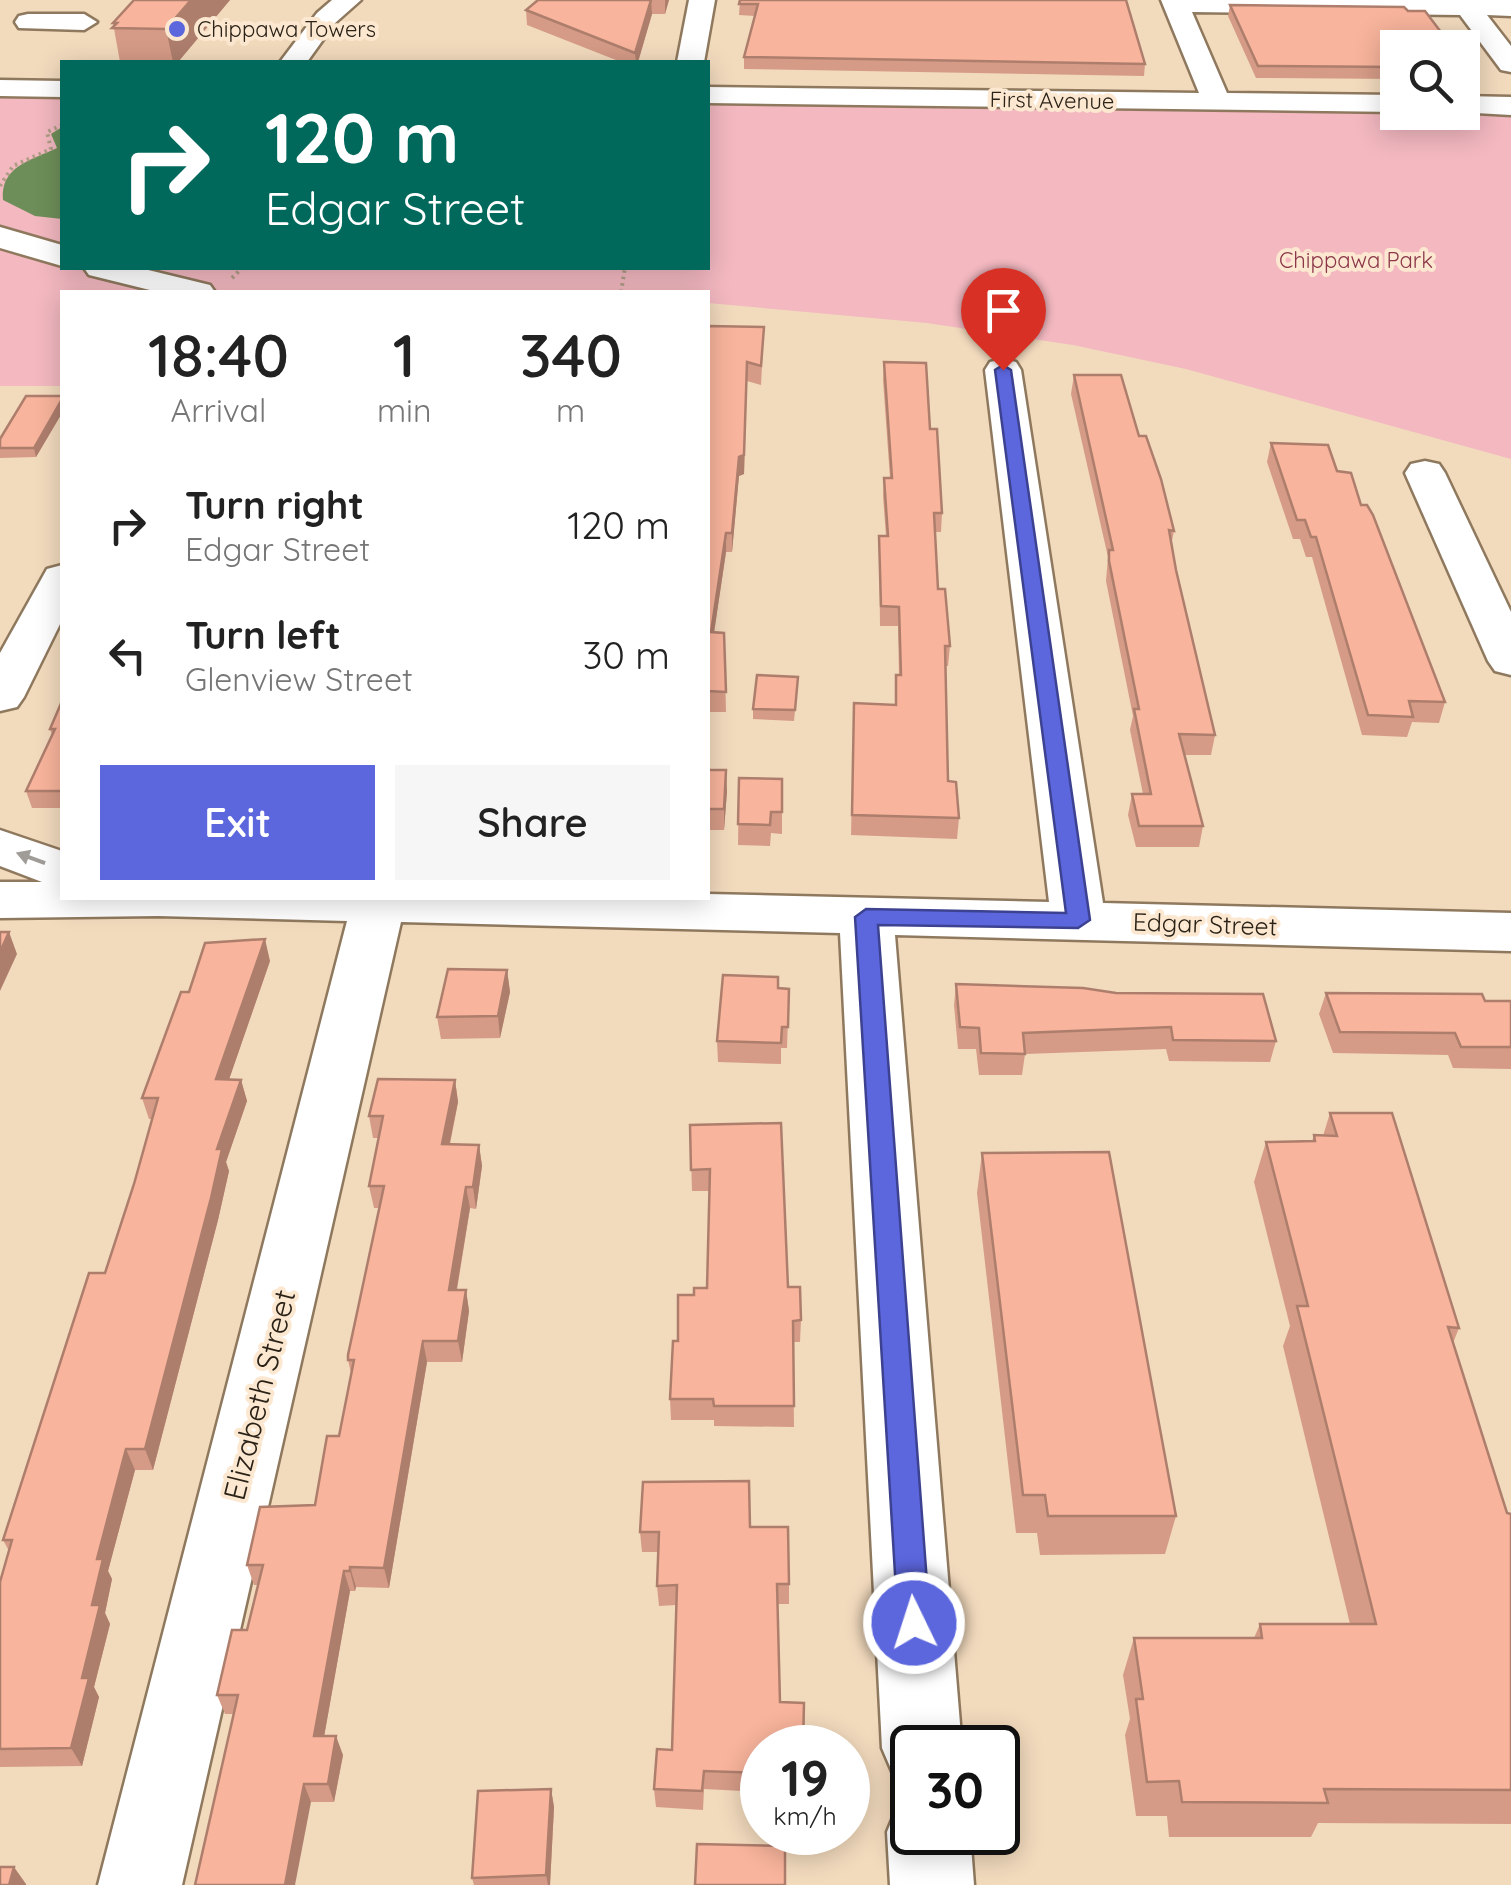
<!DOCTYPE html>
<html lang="en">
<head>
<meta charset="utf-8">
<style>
	:root { --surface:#fff; --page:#f6f6f6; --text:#222; --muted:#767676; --accent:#5c66dd }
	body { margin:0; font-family:Quicksand,sans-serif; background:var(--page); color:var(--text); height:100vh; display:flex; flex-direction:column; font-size:38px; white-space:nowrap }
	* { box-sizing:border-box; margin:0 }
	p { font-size:32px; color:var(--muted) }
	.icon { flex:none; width:55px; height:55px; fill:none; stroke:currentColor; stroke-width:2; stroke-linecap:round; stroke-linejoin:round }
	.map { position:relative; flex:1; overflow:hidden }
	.drawer { position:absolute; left:60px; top:290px; width:650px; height:610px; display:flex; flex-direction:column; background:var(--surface); border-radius:0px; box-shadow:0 5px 25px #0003 }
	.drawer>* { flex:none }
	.banner { position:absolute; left:60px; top:60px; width:650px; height:210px; border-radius:0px; box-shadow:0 5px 25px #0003; background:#00695c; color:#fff; overflow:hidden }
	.tools { position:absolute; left:1380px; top:30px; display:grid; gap:20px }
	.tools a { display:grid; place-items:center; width:100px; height:100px; border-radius:0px; background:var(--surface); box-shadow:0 5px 25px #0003; font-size:50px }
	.speed { position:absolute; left:740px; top:1725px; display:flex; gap:20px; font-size:50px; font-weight:700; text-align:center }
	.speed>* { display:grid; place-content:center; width:130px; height:130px; border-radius:50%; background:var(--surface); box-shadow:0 5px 25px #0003; line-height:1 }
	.speed small { font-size:25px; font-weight:400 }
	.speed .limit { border:5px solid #111; border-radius:15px; background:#fff; color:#111 }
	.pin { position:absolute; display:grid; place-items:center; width:85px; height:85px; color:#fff; margin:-102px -42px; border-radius:50% 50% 50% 0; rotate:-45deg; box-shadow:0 0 10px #0007 }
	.pin .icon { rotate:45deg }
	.me { position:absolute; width:110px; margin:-55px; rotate:356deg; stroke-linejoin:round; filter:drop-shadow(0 0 8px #0008) }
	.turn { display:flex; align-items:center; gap:35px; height:210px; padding:0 40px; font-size:45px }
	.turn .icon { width:130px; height:130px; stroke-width:2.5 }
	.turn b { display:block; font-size:70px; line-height:85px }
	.eta { display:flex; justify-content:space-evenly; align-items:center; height:170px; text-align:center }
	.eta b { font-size:60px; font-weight:600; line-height:70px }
	.primary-button { display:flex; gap:20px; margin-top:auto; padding:20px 40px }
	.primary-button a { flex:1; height:115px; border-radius:0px; background:var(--accent); color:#fff; font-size:40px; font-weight:600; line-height:115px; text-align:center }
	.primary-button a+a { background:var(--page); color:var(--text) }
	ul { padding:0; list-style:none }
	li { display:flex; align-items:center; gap:30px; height:130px; padding:0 40px }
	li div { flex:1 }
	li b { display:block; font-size:38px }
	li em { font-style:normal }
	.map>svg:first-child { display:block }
	.green { fill:#f3b8c0 }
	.water { fill:#6d8e58 }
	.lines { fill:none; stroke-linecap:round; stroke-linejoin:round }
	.minor-casing { stroke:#8f795e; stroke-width:5 }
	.path { stroke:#af9c85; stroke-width:4; stroke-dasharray:2.5 4; stroke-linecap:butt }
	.minor { fill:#fff; fill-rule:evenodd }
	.wall { fill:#d59b86 }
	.shaded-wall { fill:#ae7e6d }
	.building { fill:#f8b49c; stroke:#ae7e6d; stroke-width:2.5 }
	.oneway { fill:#a09c97 }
	.route { fill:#5c66dd; stroke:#3c4290; stroke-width:2.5 }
	.poi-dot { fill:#5c66dd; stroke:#fce8d1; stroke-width:4 }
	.labels { text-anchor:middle; stroke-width:8; stroke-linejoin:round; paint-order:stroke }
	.far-poi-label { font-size:22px; fill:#2b2217; stroke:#fce8d1; text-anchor:start }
	.far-street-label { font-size:22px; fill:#2b2217; stroke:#fce8d1 }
	.far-park-label { font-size:22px; fill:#8c374a; stroke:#fce8d1 }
	.street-label { font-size:25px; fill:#2b2217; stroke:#fce8d1 }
	.near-street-label { font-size:30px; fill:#2b2217; stroke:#fce8d1 }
</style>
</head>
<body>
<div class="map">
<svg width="1511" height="1885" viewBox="0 0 1511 1885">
	<rect width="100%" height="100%" fill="#f2dabd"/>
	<polygon class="green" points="0,93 62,93 62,268 708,268 708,101 1511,111 1511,459 1186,369 1073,345 927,323 708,303 708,292 62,292 62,386 0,386"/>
	<path class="water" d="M62,127V219L35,216L3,200C0,166 32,160 57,148L51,134Z"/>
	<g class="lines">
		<defs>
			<g id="minor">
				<polygon points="332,0 361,0 335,23 307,62 280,62 317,13"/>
				<polygon points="689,0 715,0 704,62 677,62"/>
				<polygon points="1161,0 1511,0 1511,16 1487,15 1511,46 1511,72 1501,70 1460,15 1192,12 1227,93 1398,95 1398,112 708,103 708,87 1199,93"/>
				<polygon points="28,14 84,14 97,22 84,30 19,28 15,22 19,16"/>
				<polygon points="0,80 62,81 62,97 0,96"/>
				<polygon points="1462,96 1511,97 1511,115 1458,112 1462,112"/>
				<polygon points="0,227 62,245 62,266 0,248"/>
				<polygon points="84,268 140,268 210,285 215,292 158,292 89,275"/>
				<polygon points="1003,359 1016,362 1021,370 1103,903 1511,913 1511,951 895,935 962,1748 912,1748 912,1784 894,1776 882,1748 840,933 401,922 182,1885 98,1885 347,921 158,916 0,918 0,882 42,882 0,866 0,830 62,851 62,898 708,898 708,894 1049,902 985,370 990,362"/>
				<polygon points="1425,461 1439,464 1445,473 1511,612 1511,675 1495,671 1488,661 1405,473 1411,464"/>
				<polygon points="62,565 62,620 24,697 17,707 0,711 0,653 47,569"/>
				<polygon points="912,1797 912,1832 970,1832 974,1885 890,1885 887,1832 899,1803"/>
			</g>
		</defs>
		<use href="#minor" class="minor-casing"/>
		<g class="path">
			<polyline points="0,186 13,166 51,149 47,132 62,125"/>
			<polyline points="232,278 242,268"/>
			<polyline points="621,292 625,268"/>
		</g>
		<use href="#minor" class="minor"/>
	</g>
	<g class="wall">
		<polygon points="134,0 230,0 178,62 120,62 113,23"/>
		<polygon points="538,0 669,0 665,14 652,14 638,62 621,62 527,25 526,10"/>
		<polygon points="740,0 1145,64 1144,76 744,69 744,57 755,16 739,15"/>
		<polygon points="1230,5 1408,11 1398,48 1398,79 1256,78 1228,16"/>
		<polygon points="1462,60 1469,68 1466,80 1462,80"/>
		<polygon points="708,326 764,327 761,385 747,381 744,474 739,476 732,552 726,552 714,632 724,633 726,712 708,712"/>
		<polygon points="884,362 930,429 942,513 941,532 935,532 938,589 950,646 948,666 945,666 948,781 959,818 957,839 851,835 854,703 895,705 896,675 899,675 898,626 880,626 879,536 886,536 883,496 884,478 890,478 883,380"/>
		<polygon points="1074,375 1139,436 1174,531 1171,545 1176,570 1215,735 1211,755 1184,755 1203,826 1199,847 1136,847 1128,815 1132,794 1143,794 1130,730 1133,716 1106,581 1108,557 1071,394"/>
		<polygon points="62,396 62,413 36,457 0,458 0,439"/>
		<polygon points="1271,443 1337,471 1361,505 1445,702 1439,723 1412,722 1407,737 1362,735 1312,557 1306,557 1300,539 1293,539 1267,462"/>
		<polygon points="798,677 794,721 753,719 753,709"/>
		<polygon points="62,701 62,808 32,808 26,791 52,735 50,729"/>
		<polygon points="708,770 727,791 724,830 708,830"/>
		<polygon points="739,778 782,779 782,834 771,833 770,846 738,845"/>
		<polygon points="270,961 229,1079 241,1080 247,1101 226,1162 229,1171 218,1220 153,1470 135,1470 108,1571 112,1579 105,1613 110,1624 94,1687 99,1697 82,1766 0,1767 0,1582 9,1551 3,1540 105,1273 134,1184 152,1119 149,1119 142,1098 189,992"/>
		<polygon points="507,970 510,992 500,1038 441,1039 437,1017"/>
		<polygon points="956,984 1276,1041 1270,1062 1169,1061 1166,1049 1025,1054 1022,1075 979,1075 976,1049 958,1049 954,1005"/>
		<polygon points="778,988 789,989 787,1048 781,1048 781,1064 718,1062 717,1041"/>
		<polygon points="1326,993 1511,1001 1511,1069 1453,1068 1448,1055 1333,1053 1319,1014"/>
		<polygon points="455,1080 458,1102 450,1144 479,1145 482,1166 476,1209 470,1208 457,1290 466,1290 469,1311 462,1362 427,1362 389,1588 356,1587 355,1591 350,1591 324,1736 343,1755 334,1802 311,1802 233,1714 225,1714 217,1695 247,1630 258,1585 254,1585 247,1565 315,1505 339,1436 351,1373 348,1360 379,1208 374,1208 369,1186 379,1138 373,1138 369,1116"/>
		<polygon points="1330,1113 1459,1328 1453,1343 1507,1513 1511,1514 1511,1824 1318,1823 1311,1837 1169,1837 1167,1816 1136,1816 1125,1735 1130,1719 1123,1675 1134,1638 1254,1638 1260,1624 1350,1624 1283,1346 1290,1326 1254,1182 1266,1142 1312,1141 1314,1135 1323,1136"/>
		<polygon points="690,1125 788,1287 801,1320 800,1342 793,1342 794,1427 714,1426 714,1420 671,1420 670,1399 678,1341 694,1295 707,1288 709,1191 692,1191"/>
		<polygon points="982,1153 1176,1516 1165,1554 1040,1555 1037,1533 1016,1533 977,1193"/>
		<polygon points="750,1527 789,1584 789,1604 777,1604 762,1748 762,1792 704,1789 703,1810 656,1807 654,1789 672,1750 676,1605 659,1606 657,1586 659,1552 642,1552 640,1532"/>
		<polygon points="551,1789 554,1807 550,1885 474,1885 472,1878"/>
	</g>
	<g class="shaded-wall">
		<polygon points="191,0 230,0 178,62 173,62 166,29"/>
		<polygon points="651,0 652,14 638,62 636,62 635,53"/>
		<polygon points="665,0 669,0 665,14"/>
		<polygon points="747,362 744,474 739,476 732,552 732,533"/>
		<polygon points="62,399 62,413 36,457 34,448"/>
		<polygon points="726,533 726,552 711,653 711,632"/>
		<polygon points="726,770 727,791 724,830 724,809"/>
		<polygon points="9,932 17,954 0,991 0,952"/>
		<polygon points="265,939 270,961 222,1100 216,1079"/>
		<polygon points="507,970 510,992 500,1038 498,1016"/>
		<polygon points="241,1080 247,1101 226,1162 229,1171 218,1220 153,1470 145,1449 217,1149"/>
		<polygon points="455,1080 458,1102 445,1166 442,1144"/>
		<polygon points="479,1145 482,1166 476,1209 473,1187"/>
		<polygon points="466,1187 470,1208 453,1311 449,1290"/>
		<polygon points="466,1290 469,1311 462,1362 458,1341"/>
		<polygon points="423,1341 427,1362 389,1588 384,1568"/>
		<polygon points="126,1449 135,1470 108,1571 112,1579 105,1613 110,1624 94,1687 99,1697 82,1766 71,1748 92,1605 97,1559"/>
		<polygon points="350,1567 356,1587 355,1591 350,1571"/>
		<polygon points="344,1571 350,1591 321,1754 314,1736"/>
		<polygon points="336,1736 343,1755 334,1802 328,1784"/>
		<polygon points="304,1784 311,1802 295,1885 285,1885"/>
		<polygon points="551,1789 554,1807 550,1885 548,1885 546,1875"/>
		<polygon points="14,1867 26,1884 26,1885 9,1885"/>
	</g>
	<g class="building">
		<polygon points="134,0 191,0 166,29 112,28 117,23 113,23"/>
		<polygon points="538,0 651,0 635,53 526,10"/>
		<polygon points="740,0 1126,0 1145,64 744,57 758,4 739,4"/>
		<polygon points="1230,5 1404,7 1408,11 1425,11 1453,48 1398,48 1398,67 1258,66"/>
		<polygon points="708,326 764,327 761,366 747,362 744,455 739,457 732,533 726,533 711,632 724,633 726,692 708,691"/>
		<polygon points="884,362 926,363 930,429 937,429 942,513 934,513 938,589 945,589 950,646 945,646 948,781 956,782 959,818 852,815 854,703 896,705 896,675 901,675 899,607 881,606 879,536 888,536 884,478 892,478"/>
		<polygon points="1074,375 1121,375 1139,436 1146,436 1161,479 1174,531 1169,530 1176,570 1215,735 1179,734 1203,826 1139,826 1132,794 1151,794 1134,709 1139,709 1109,561 1109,550 1113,550"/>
		<polygon points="26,396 62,396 62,399 34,448 0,448 0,439"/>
		<polygon points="1271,443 1328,445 1337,471 1351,473 1361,505 1367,505 1373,515 1445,702 1409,701 1413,717 1368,715 1316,537 1311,537 1305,520 1297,520"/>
		<polygon points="757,675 798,677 795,710 753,709"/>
		<polygon points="62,701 62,791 26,791 55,729 50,729"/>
		<polygon points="708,770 726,770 724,809 708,809"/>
		<polygon points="739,778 782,779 782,812 771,812 770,825 738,824"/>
		<polygon points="0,932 9,932 0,952"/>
		<polygon points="265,939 216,1079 241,1080 217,1149 222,1149 211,1198 145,1449 126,1449 97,1559 103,1559 92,1605 100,1605 82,1678 89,1678 71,1748 0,1749 0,1582 12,1540 3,1540 89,1273 105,1273 134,1184 158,1098 142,1098 181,992 189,992 205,943"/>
		<polygon points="448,969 507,970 498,1016 437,1017"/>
		<polygon points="723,975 778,977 778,988 789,989 788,1027 782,1027 781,1043 717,1041"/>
		<polygon points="956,984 1083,988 1116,993 1263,994 1276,1041 1173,1040 1171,1027 1023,1033 1025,1054 981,1053 979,1028 960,1027"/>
		<polygon points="1326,993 1482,994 1485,1001 1511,1001 1511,1047 1461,1047 1455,1033 1340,1032"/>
		<polygon points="378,1079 455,1080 442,1144 479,1145 473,1187 466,1187 449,1290 466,1290 458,1341 423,1341 384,1568 350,1567 350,1571 344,1571 314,1736 336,1736 328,1784 304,1784 285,1885 195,1885 238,1695 217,1695 232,1630 247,1630 263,1565 247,1565 260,1507 315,1505 327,1436 339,1436 354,1360 348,1360 348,1355 384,1186 369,1186 383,1116 369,1116"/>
		<polygon points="1330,1113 1392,1113 1459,1328 1448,1327 1507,1513 1511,1514 1511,1790 1324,1789 1328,1803 1182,1802 1179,1781 1147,1782 1136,1699 1143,1699 1134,1638 1262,1638 1260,1624 1376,1624 1297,1306 1308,1306 1266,1142 1315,1141 1314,1135 1337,1136"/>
		<polygon points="781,1123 788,1287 800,1287 801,1320 793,1321 794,1406 714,1406 713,1399 670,1399 673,1341 678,1341 678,1295 694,1295 694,1288 707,1288 710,1169 691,1170 690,1125"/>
		<polygon points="1109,1152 1176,1516 1048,1516 1045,1495 1023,1495 982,1153"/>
		<polygon points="749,1481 750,1527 788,1527 789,1584 777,1584 780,1702 804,1703 803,1748 762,1748 762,1773 704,1771 702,1791 654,1789 657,1749 672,1750 677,1585 657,1586 659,1532 640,1532 643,1482"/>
		<polygon points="551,1789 546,1875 472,1878 478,1791"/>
		<polygon points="697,1844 785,1846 785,1885 695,1885"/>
		<polygon points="0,1867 14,1867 9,1885 0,1885"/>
	</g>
	<defs><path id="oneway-solid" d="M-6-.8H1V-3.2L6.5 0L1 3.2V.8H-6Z" transform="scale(2.5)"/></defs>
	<use class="oneway" href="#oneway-solid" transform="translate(31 858) rotate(-160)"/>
	<polygon class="route" points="1003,365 1011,370 1090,920 1078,928 878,925 930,1623 925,1634 914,1638 903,1634 898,1623 855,917 866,909 1066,913 995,370"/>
	<circle class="poi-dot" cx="177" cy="29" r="10"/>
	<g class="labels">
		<g class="far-poi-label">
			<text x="197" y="37">Chippawa Towers</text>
		</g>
		<g class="far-street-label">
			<text transform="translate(1052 100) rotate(1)" y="8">First Avenue</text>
		</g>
		<g class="far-park-label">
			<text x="1356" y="268">Chippawa Park</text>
		</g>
		<g class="street-label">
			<text transform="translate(1205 924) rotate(2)" y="9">Edgar Street</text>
		</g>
		<g class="near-street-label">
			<text transform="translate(260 1395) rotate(-76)" y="10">Elizabeth Street</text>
		</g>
	</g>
</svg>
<div class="tools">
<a><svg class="icon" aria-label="search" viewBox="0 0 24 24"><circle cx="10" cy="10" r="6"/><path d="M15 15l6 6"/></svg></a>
</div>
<div class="speed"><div>19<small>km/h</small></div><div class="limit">30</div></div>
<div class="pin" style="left:1003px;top:370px;background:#d93025"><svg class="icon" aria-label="arrive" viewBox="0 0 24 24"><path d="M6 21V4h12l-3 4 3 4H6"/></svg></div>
<svg class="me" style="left:914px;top:1623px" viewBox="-20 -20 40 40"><circle r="17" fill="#5c66dd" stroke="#fff" stroke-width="3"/><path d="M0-11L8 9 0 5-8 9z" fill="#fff"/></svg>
<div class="banner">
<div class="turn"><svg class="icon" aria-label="right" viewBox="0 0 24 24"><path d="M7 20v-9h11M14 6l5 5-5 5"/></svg><div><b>120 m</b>Edgar Street</div></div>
</div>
<section class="drawer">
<div class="eta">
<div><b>18:40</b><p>Arrival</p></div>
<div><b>1</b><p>min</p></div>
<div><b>340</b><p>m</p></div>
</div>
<ul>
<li><svg class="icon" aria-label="right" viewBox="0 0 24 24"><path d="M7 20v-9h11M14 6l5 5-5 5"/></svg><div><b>Turn right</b><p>Edgar Street</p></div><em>120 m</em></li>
<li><svg class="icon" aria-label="left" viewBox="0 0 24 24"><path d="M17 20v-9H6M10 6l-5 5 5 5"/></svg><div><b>Turn left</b><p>Glenview Street</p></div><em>30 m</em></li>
</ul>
<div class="primary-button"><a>Exit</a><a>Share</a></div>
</section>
</div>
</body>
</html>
